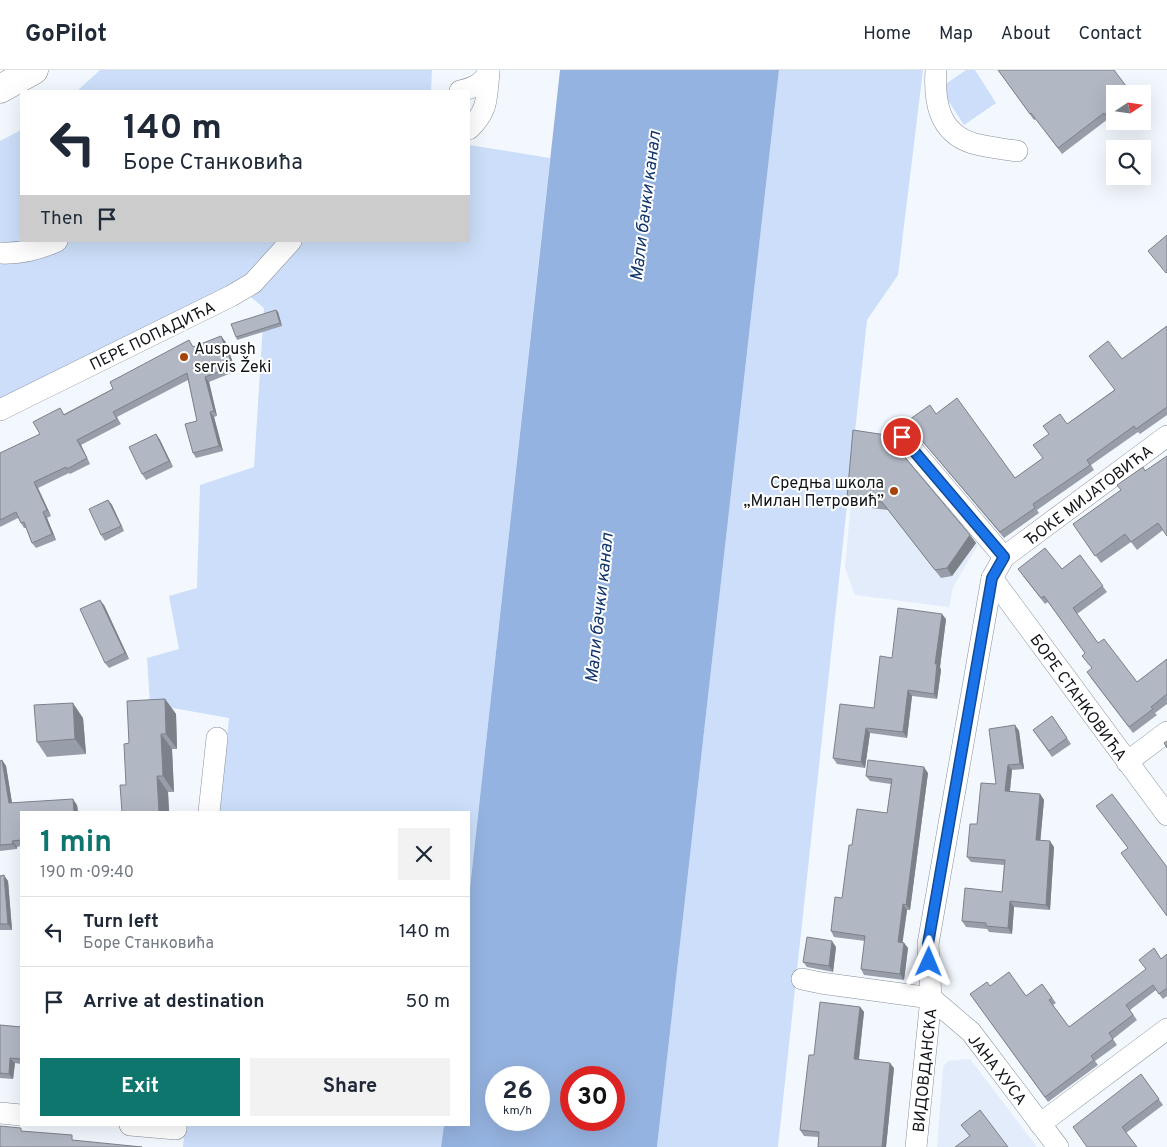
<!DOCTYPE html>
<html lang="en">
<head>
<meta charset="utf-8">
<style>
	:root { --surface:#fff; --page:#f2f2f3; --text:#1f2937; --muted:#747a83; --line:#e0e1e3; --accent:#0f766e }
	body { margin:0; font-family:Overpass,sans-serif; background:var(--page); color:var(--text); height:100vh; display:flex; flex-direction:column; font-size:19px; white-space:nowrap }
	* { box-sizing:border-box; margin:0 }
	p { font-size:16px; color:var(--muted) }
	.icon { flex:none; width:28px; height:28px; fill:none; stroke:currentColor; stroke-width:2; stroke-linecap:round; stroke-linejoin:round }
	.map { position:relative; flex:1; overflow:hidden }
	.details { position:absolute; left:20px; top:741px; width:450px; height:315px; display:flex; flex-direction:column; background:var(--surface); border-radius:0px; box-shadow:0 5px 20px #0002 }
	.details>* { flex:none }
	.guide { position:absolute; left:20px; top:20px; width:450px; height:152px; border-radius:0px; box-shadow:0 5px 20px #0002; background:#fff; color:var(--text); overflow:hidden }
	.needle { width:32px; rotate:77deg }
	.tools { position:absolute; left:1106px; top:15px; display:grid; gap:10px }
	.tools a { display:grid; place-items:center; width:45px; height:45px; border-radius:0px; background:var(--surface); box-shadow:0 5px 20px #0002; font-size:25px }
	.speed { position:absolute; left:485px; top:996px; display:flex; gap:10px; font-size:25px; font-weight:700; text-align:center }
	.speed>* { display:grid; place-content:center; width:65px; height:65px; border-radius:50%; background:var(--surface); box-shadow:0 5px 20px #0002; line-height:1 }
	.speed small { font-size:12px; font-weight:400 }
	.speed .limit { border:8px solid #d22; background:#fff; color:#111 }
	.pin { position:absolute; display:grid; place-items:center; width:42px; height:42px; color:#fff; margin:-21px; border:2px solid #fff; border-radius:50%; box-shadow:0 1px 5px #0007 }
	.me { position:absolute; width:55px; margin:-28px; rotate:1deg; stroke-linejoin:round; filter:drop-shadow(0 0 4px #0008) }
	.turn { display:flex; align-items:center; gap:18px; height:105px; padding:0 20px; font-size:22px }
	.turn .icon { width:65px; height:65px; stroke-width:2.5 }
	.turn b { display:block; font-size:35px; line-height:42px }
	.then { display:flex; align-items:center; height:48px; padding:0 20px; background:#0003; gap:10px; font-size:19px }
	.round { display:grid; place-items:center; flex:none; width:52px; height:52px; border-radius:0px; background:var(--page) }
	.headline { display:flex; align-items:center; justify-content:space-between; height:85px; padding:0 20px }
	h1 { font-size:30px; font-weight:700; line-height:38px; color:var(--accent) }
	.action { display:flex; gap:10px; margin-top:auto; padding:10px 20px }
	.action a { flex:1; height:58px; border-radius:0px; background:var(--accent); color:#fff; font-size:20px; font-weight:700; line-height:58px; text-align:center }
	.action a+a { background:var(--page); color:var(--text) }
	ul { padding:0; list-style:none }
	li { display:flex; align-items:center; gap:15px; height:70px; padding:0 20px; border-top:1px solid var(--line) }
	li div { flex:1 }
	li b { display:block; font-size:19px }
	li em { font-style:normal }
	header { display:flex; align-items:center; gap:30px; box-sizing:border-box; height:70px; padding:0 25px; background:var(--surface); border-bottom:1px solid var(--line) }
	header strong { font-size:24px }
	nav { display:flex; gap:28px; margin-inline-start:auto; font-size:18px }
	.map>svg:first-child { display:block }
	.built { fill:#e3ecfb }
	.green { fill:#ccdef9 }
	.water { fill:#95b3e0; fill-rule:evenodd }
	.lines { fill:none; stroke-linecap:round; stroke-linejoin:round }
	.street-casing { stroke:#888f9a; stroke-width:22 }
	.secondary-casing { stroke:#888f9a; stroke-width:29 }
	.street { stroke:#fff; stroke-width:21 }
	.secondary { stroke:#fff; stroke-width:28 }
	.wall { fill:#989ea9 }
	.shaded-wall { fill:#7c8189 }
	.building { fill:#b1b8c4; stroke:#7c8189 }
	.route-casing { stroke:#114b97; stroke-width:12 }
	.route { stroke:#1a73e8; stroke-width:9 }
	.poi-dot { fill:#a7440c; stroke:#fff; stroke-width:2 }
	.labels { text-anchor:middle; stroke-width:4; stroke-linejoin:round; paint-order:stroke }
	.street-label { font-size:16px; fill:#111418; stroke:#fff }
	.poi-label { font-size:16px; fill:#111418; stroke:#fff; text-anchor:start }
	.water-label { font-size:18px; font-style:italic; fill:#13376d; stroke:#fff }
</style>
</head>
<body>
<header>
<strong>GoPilot</strong>
<nav><a>Home</a><a>Map</a><a>About</a><a>Contact</a></nav>
</header>
<div class="map">
<svg width="1167" height="1077" viewBox="0 0 1167 1077">
	<rect width="100%" height="100%" fill="#f3f8ff"/>
	<g class="built">
		<polygon points="857,364 895,368 978,475 953,517 949,537 855,525 845,498"/>
		<polygon points="970,989 1037,1077 937,1077 943,997 948,991"/>
	</g>
	<g class="green">
		<polygon points="100,0 432,0 431,21 77,21"/>
		<polygon points="779,0 923,0 898,205 867,250 778,1077 657,1077"/>
		<polygon points="966,0 975,0 996,33 964,55 940,18"/>
		<polygon points="21,60 21,171 469,171 469,75 550,88 469,827 469,742 219,742 229,648 150,634 147,588 179,579 169,526 197,518 200,415 254,397 264,238 236,215 0,331 0,71"/>
		<polygon points="185,1055 444,1055 441,1077 183,1077"/>
	</g>
	<path class="water" d="M560,0H779L657,1077H441L444,1055H469V827ZM496,1008H539V1050H496ZM571,1008H614V1050H571Z"/>
	<g class="lines">
		<defs>
			<g id="street">
				<path d="M936,0C934,30 938,62 972,73C986,77 1002,79 1017,81"/>
				<path d="M460,21C473,18 484,14 489,0"/>
				<path d="M469,59C489,40 486,28 489,3"/>
				<path d="M0,183C21,184 38,180 57,171"/>
				<polyline points="0,340 231,226 253,213 291,171"/>
				<polyline points="902,367 1004,487"/>
				<polyline points="992,508 1167,745"/>
				<polyline points="1127,692 1167,662"/>
				<polyline points="209,742 217,668"/>
				<polyline points="802,909 821,913 931,928 971,962 1058,1077"/>
				<polyline points="0,1043 21,1045"/>
				<polyline points="1040,1054 1167,959"/>
				<polyline points="130,1055 176,1059 176,1055"/>
				<polyline points="916,1077 931,928 928,874 992,508 1004,487 1167,366"/>
			</g>
			<polyline id="secondary" points="0,19 34,0"/>
		</defs>
		<use href="#street" class="street-casing"/>
		<use href="#secondary" class="secondary-casing"/>
		<use href="#street" class="street"/>
		<use href="#secondary" class="secondary"/>
	</g>
	<g class="wall">
		<polygon points="998,0 1115,24 1115,51 1112,54 1108,49 1062,84 1036,49 1034,50"/>
		<polygon points="276,240 278,242 282,256 237,270 236,267"/>
		<polygon points="1167,256 1167,345 1140,364 1138,362 1091,395 1094,400 1037,440 1039,443 1004,468 906,352 936,344 1015,408 1043,388 1067,354 1114,320 1122,289"/>
		<polygon points="225,271 236,301 209,312 217,346 214,347 223,381 196,388 193,383 197,351 188,310 117,347 121,354 81,375 90,394 70,404 69,403 38,418 51,446 47,448 56,470 36,478 32,473 26,458 24,458 18,448 0,457 0,383 40,364 64,344 193,277"/>
		<polygon points="853,360 970,465 976,473 952,506 941,508 888,440 853,436 847,428"/>
		<polygon points="156,364 160,370 173,397 146,410 142,404"/>
		<polygon points="1143,397 1163,460 1137,480 1131,472 1101,493 1073,454 1121,420"/>
		<polygon points="108,430 112,435 124,461 105,471 101,465"/>
		<polygon points="1080,485 1107,522 1077,544 1098,573 1137,612 1167,589 1167,634 1155,643 1157,645 1133,663 1091,608 1092,599 1085,583 1048,532 1045,534 1023,506 1062,499"/>
		<polygon points="104,535 129,589 109,598 105,593"/>
		<polygon points="946,549 940,597 941,600 937,629 912,626 907,668 870,663 865,698 837,694 833,688 874,638 892,588"/>
		<polygon points="165,629 176,644 177,679 172,679 174,722 168,722 169,742 122,742 126,715"/>
		<polygon points="1052,646 1071,674 1052,687 1033,660"/>
		<polygon points="83,648 86,684 47,687 37,672"/>
		<polygon points="1015,655 1019,661 1024,699 1012,700 1010,722 1040,724 1044,730 1040,770 1054,777 1050,840 1014,837 1012,864 989,862 987,859 966,857 962,851 1002,822 1004,795 971,792 967,787 996,714"/>
		<polygon points="2,690 6,696 12,733 77,735 78,742 21,742 21,776 17,777 17,779 0,781 0,691"/>
		<polygon points="928,703 910,840 907,840 902,872 904,873 908,878 904,910 864,905 861,899 865,871 834,867 831,861 842,828 852,775 887,743 891,714 870,711 866,706"/>
		<polygon points="0,806 8,811 12,860 0,860"/>
		<polygon points="836,877 833,902 807,897 803,892"/>
		<polygon points="1167,884 1167,926 1163,929 1156,920 1130,940 1137,950 1113,969 1117,975 1095,991 1098,995 1048,1032 970,924 990,916 1026,926 1042,914 1056,933 1053,935 1069,957"/>
		<polygon points="860,937 864,942 859,990 894,998 886,1077 818,1077 818,1067 804,1066 800,1060 814,985"/>
		<polygon points="0,955 21,957 21,994 15,993 13,1009 0,1008"/>
		<polygon points="1141,1004 1163,1035 1126,1063 1087,1077"/>
	</g>
	<g class="shaded-wall">
		<polygon points="276,240 278,242 282,256 280,253"/>
		<polygon points="221,266 225,271 236,301 233,296"/>
		<polygon points="205,307 209,312 217,346 214,341"/>
		<polygon points="210,342 214,347 223,381 219,376"/>
		<polygon points="156,364 160,370 173,397 169,391"/>
		<polygon points="77,370 81,375 90,394 87,388"/>
		<polygon points="34,412 38,418 51,446 47,440"/>
		<polygon points="108,430 112,435 124,461 121,456"/>
		<polygon points="43,442 47,448 56,470 52,464"/>
		<polygon points="970,465 976,473 952,506 947,498"/>
		<polygon points="100,530 104,535 129,589 125,583"/>
		<polygon points="942,544 946,549 940,597 941,600 937,629 934,624 935,594"/>
		<polygon points="908,620 912,626 907,668 903,662"/>
		<polygon points="165,629 176,644 177,679 166,664"/>
		<polygon points="73,633 83,648 86,684 75,669"/>
		<polygon points="1015,655 1019,661 1024,699 1020,694"/>
		<polygon points="866,658 870,663 865,698 861,692"/>
		<polygon points="161,664 172,679 174,722 163,706"/>
		<polygon points="2,690 6,696 13,739 9,733"/>
		<polygon points="1008,695 1012,700 1009,727 1005,721"/>
		<polygon points="924,697 928,703 910,840 906,835"/>
		<polygon points="157,706 168,722 169,742 159,742"/>
		<polygon points="1040,724 1044,730 1040,775 1036,770"/>
		<polygon points="73,729 77,735 78,742 74,742"/>
		<polygon points="12,771 17,777 17,779 13,774"/>
		<polygon points="1050,771 1054,777 1050,840 1046,835"/>
		<polygon points="4,805 8,811 12,860 8,854"/>
		<polygon points="1010,831 1014,837 1012,864 1008,858"/>
		<polygon points="903,834 907,840 902,877 898,872"/>
		<polygon points="832,871 836,877 833,902 829,896"/>
		<polygon points="904,873 908,878 904,910 900,904"/>
		<polygon points="860,937 864,942 858,995 854,989"/>
		<polygon points="10,988 15,993 13,1009 9,1004"/>
		<polygon points="890,993 894,998 886,1077 882,1077"/>
	</g>
	<g class="building">
		<polygon points="998,0 1114,0 1132,24 1115,24 1115,42 1108,48 1104,43 1058,78 1031,43 1030,44"/>
		<polygon points="1167,165 1167,202 1166,203 1148,181"/>
		<polygon points="276,240 280,253 236,267 231,254"/>
		<polygon points="1167,256 1167,337 1136,359 1134,356 1087,390 1090,395 1033,434 1035,438 1000,462 906,352 930,335 936,344 957,328 1015,408 1043,388 1033,375 1049,364 1043,356 1060,344 1067,354 1115,320 1089,286 1108,271 1122,289"/>
		<polygon points="221,266 233,296 205,307 214,341 210,342 219,376 193,383 185,354 197,351 187,303 113,342 117,349 77,370 87,388 67,399 66,397 34,412 47,440 43,442 52,464 32,473 24,452 21,453 16,442 0,450 0,383 40,364 33,352 60,338 64,345 113,319 110,312 189,270 193,277"/>
		<polygon points="853,360 886,365 970,465 947,498 935,500 882,432 847,428"/>
		<polygon points="156,364 169,391 142,404 129,377"/>
		<polygon points="1167,386 1167,466 1158,453 1131,472 1125,464 1095,486 1073,454 1121,420 1117,415 1143,397 1145,401"/>
		<polygon points="108,430 121,456 101,465 89,439"/>
		<polygon points="1045,478 1062,499 1080,485 1103,516 1073,538 1098,573 1104,569 1137,612 1167,589 1167,624 1151,637 1153,639 1129,657 1087,602 1092,598 1082,586 1085,583 1044,526 1041,528 1018,499"/>
		<polygon points="100,530 125,583 105,593 80,539"/>
		<polygon points="898,538 942,544 935,594 937,594 934,624 908,620 903,662 866,658 861,692 833,688 840,634 874,638 880,586 892,588"/>
		<polygon points="165,629 166,664 161,664 163,706 157,706 159,742 122,742 120,715 126,715 124,674 129,673 127,631"/>
		<polygon points="73,633 75,669 37,672 34,635"/>
		<polygon points="1052,646 1067,668 1049,681 1033,660"/>
		<polygon points="1015,655 1020,694 1008,695 1005,721 1040,724 1036,770 1050,771 1046,835 1010,831 1008,858 986,856 986,853 962,851 965,818 1002,822 1005,790 967,787 970,754 977,754 981,713 996,714 989,659"/>
		<polygon points="1167,671 1167,678 1164,673"/>
		<polygon points="2,690 9,733 73,729 74,742 21,742 21,770 12,771 13,774 0,775 0,691"/>
		<polygon points="868,690 924,697 906,835 903,834 898,872 904,873 900,904 861,899 865,866 831,861 835,827 842,828 849,775 852,775 857,739 887,743 892,709 866,706"/>
		<polygon points="1112,724 1167,797 1167,846 1121,783 1128,778 1096,736"/>
		<polygon points="4,805 8,854 0,854 0,806"/>
		<polygon points="807,867 832,871 829,896 803,892"/>
		<polygon points="1154,878 1161,889 1167,884 1167,918 1159,924 1153,915 1126,935 1133,945 1109,963 1113,969 1091,986 1094,990 1045,1027 970,924 987,912 990,916 1009,902 1026,926 1042,914 1052,928 1049,930 1069,957 1146,899 1139,890"/>
		<polygon points="820,932 860,937 854,989 890,993 882,1077 818,1077 819,1062 800,1060 809,985 814,985"/>
		<polygon points="0,955 21,957 21,989 10,988 9,1004 0,1003"/>
		<polygon points="1141,1004 1159,1029 1122,1057 1137,1077 1087,1077 1073,1057"/>
		<polygon points="980,1040 1008,1077 955,1077 970,1066 961,1055"/>
		<polygon points="0,1056 21,1058 21,1061 72,1065 72,1070 142,1077 0,1077"/>
	</g>
	<g class="lines">
		<defs>
			<polyline id="route" points="902,367 1004,487 992,508 928,874 929,892"/>
		</defs>
		<use href="#route" class="route-casing"/>
		<use href="#route" class="route"/>
	</g>
	<g class="poi-dot">
		<circle cx="184" cy="287" r="5"/>
		<circle cx="894" cy="421" r="5"/>
	</g>
	<g class="labels">
		<g class="street-label">
			<text transform="translate(152 265) rotate(-26)" y="6">ПЕРЕ ПОПАДИЋА</text>
			<text transform="translate(1088 425) rotate(-37)" y="6">ЂОКЕ МИЈАТОВИЋА</text>
			<text transform="translate(1079 627) rotate(54)" y="6">БОРЕ СТАНКОВИЋА</text>
			<text transform="translate(998 999) rotate(52)" y="6">ЈАНА ХУСА</text>
			<text transform="translate(924 1000) rotate(-84)" y="6">ВИДОВДАНСКА</text>
		</g>
		<g class="poi-label">
			<text x="194" y="284">Auspush<tspan x="194" dy="18">servis Žeki</tspan></text>
			<text x="884" y="418" text-anchor="end">Средња школа<tspan x="884" dy="18">„Милан Петровић”</tspan></text>
		</g>
		<g class="water-label">
			<text transform="translate(645 136) rotate(-83)" y="6">Мали бачки канал</text>
			<text transform="translate(599 538) rotate(-84)" y="6">Мали бачки канал</text>
		</g>
	</g>
</svg>
<div class="tools">
<a><svg class="needle" viewBox="-14 -14 28 28"><path d="M0-13l5 13h-10z" fill="#e53935"/><path d="M0 13l5-13h-10z" fill="#747a83"/></svg></a>
<a><svg class="icon" aria-label="search" viewBox="0 0 24 24"><circle cx="10" cy="10" r="6"/><path d="M15 15l6 6"/></svg></a>
</div>
<div class="speed"><div>26<small>km/h</small></div><div class="limit">30</div></div>
<div class="pin" style="left:902px;top:367px;background:#d93025"><svg class="icon" aria-label="arrive" viewBox="0 0 24 24"><path d="M6 21V4h12l-3 4 3 4H6"/></svg></div>
<svg class="me" style="left:929px;top:892px" viewBox="-20 -20 40 40"><path d="M0-17L14 15 0 8-14 15z" fill="#1a73e8" stroke="#fff" stroke-width="4"/></svg>
<div class="guide">
<div class="turn"><svg class="icon" aria-label="left" viewBox="0 0 24 24"><path d="M17 20v-9H6M10 6l-5 5 5 5"/></svg><div><b>140 m</b>Боре Станковића</div></div>
<div class="then">Then<svg class="icon" aria-label="arrive" viewBox="0 0 24 24"><path d="M6 21V4h12l-3 4 3 4H6"/></svg></div>
</div>
<section class="details">
<div class="headline"><div><h1>1 min</h1><p>190 m · 09:40</p></div><a class="round"><svg class="icon" aria-label="close" viewBox="0 0 24 24"><path d="M6 6l12 12M18 6L6 18"/></svg></a></div>
<ul>
<li><svg class="icon" aria-label="left" viewBox="0 0 24 24"><path d="M17 20v-9H6M10 6l-5 5 5 5"/></svg><div><b>Turn left</b><p>Боре Станковића</p></div><em>140 m</em></li>
<li><svg class="icon" aria-label="arrive" viewBox="0 0 24 24"><path d="M6 21V4h12l-3 4 3 4H6"/></svg><div><b>Arrive at destination</b></div><em>50 m</em></li>
</ul>
<div class="action"><a>Exit</a><a>Share</a></div>
</section>
</div>
</body>
</html>
